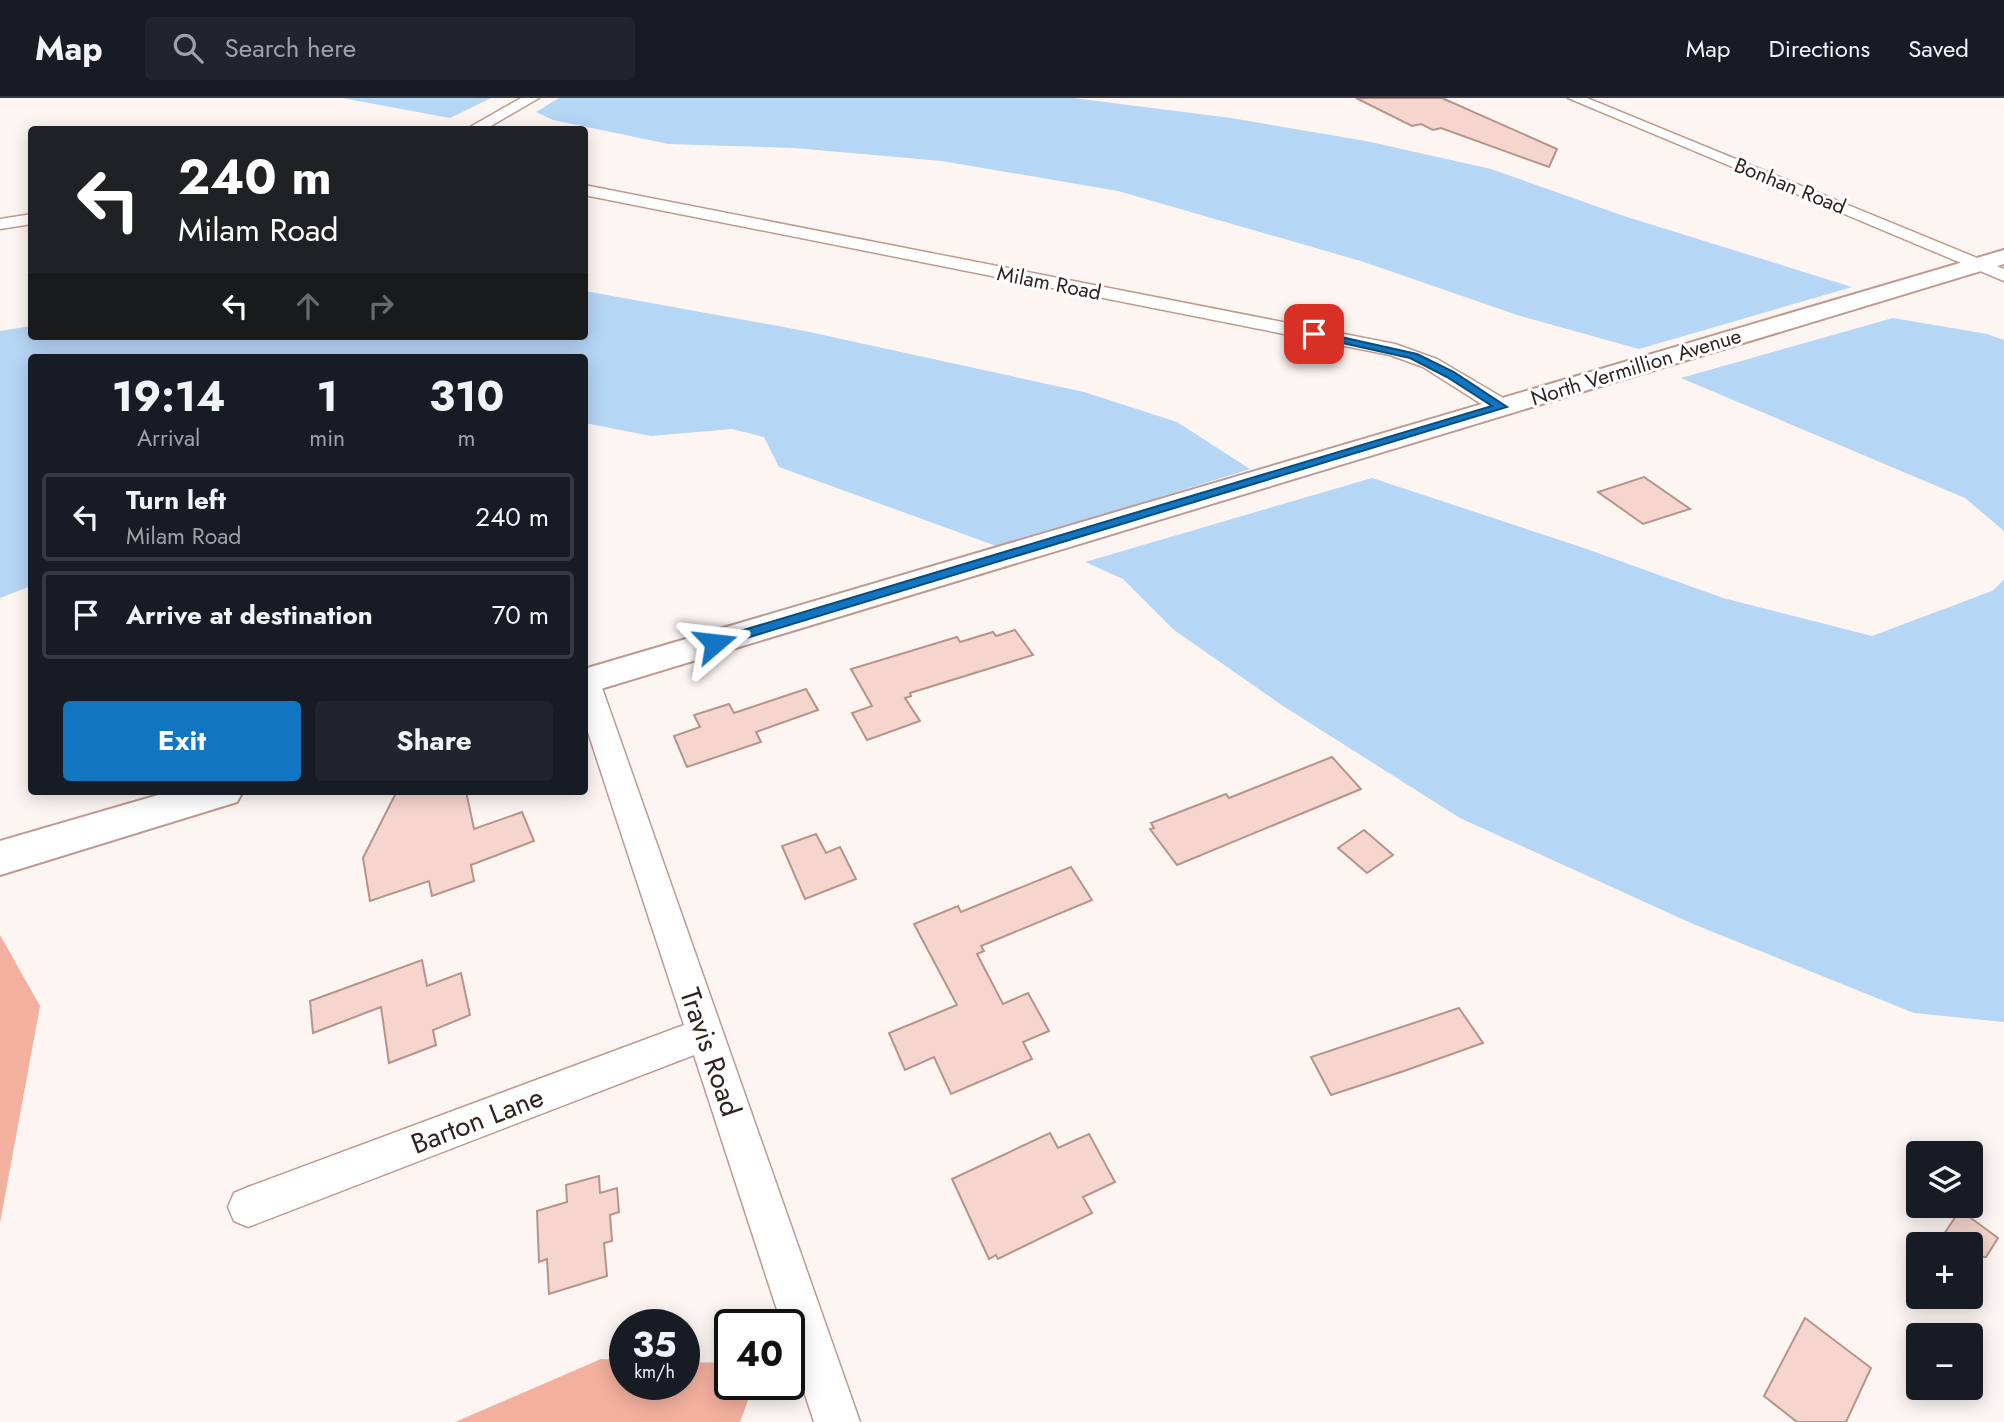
<!DOCTYPE html>
<html lang="en">
<head>
<meta charset="utf-8">
<style>
	:root { --surface:#171b24; --page:#20242c; --text:#f1f3f6; --muted:#9ea1a6; --line:#363941; --accent:#1275c1 }
	body { margin:0; font-family:Jost,sans-serif; background:var(--page); color:var(--text); height:100vh; display:flex; flex-direction:column; font-size:26px; white-space:nowrap }
	* { box-sizing:border-box; margin:0 }
	p { font-size:23px; color:var(--muted) }
	.icon { flex:none; width:38px; height:38px; fill:none; stroke:currentColor; stroke-width:2; stroke-linecap:round; stroke-linejoin:round }
	.map { position:relative; flex:1; overflow:hidden }
	.side { position:absolute; left:28px; top:256px; width:560px; height:441px; display:flex; flex-direction:column; background:var(--surface); border-radius:7px; box-shadow:0 4px 18px #0003 }
	.side>* { flex:none }
	.guide { position:absolute; left:28px; top:28px; width:560px; height:214px; border-radius:7px; box-shadow:0 4px 18px #0003; background:#202124; color:#fff; overflow:hidden }
	.fabs { position:absolute; left:1906px; top:1043px; display:grid; gap:14px }
	.fabs a { display:grid; place-items:center; width:77px; height:77px; border-radius:7px; background:var(--surface); box-shadow:0 4px 18px #0003; font-size:35px }
	.speed { position:absolute; left:609px; top:1211px; display:flex; gap:14px; font-size:35px; font-weight:700; text-align:center }
	.speed>* { display:grid; place-content:center; width:91px; height:91px; border-radius:50%; background:var(--surface); box-shadow:0 4px 18px #0003; line-height:1 }
	.speed small { font-size:18px; font-weight:400 }
	.speed .limit { border:4px solid #111; border-radius:10px; background:#fff; color:#111 }
	.pin { position:absolute; display:grid; place-items:center; width:60px; height:60px; color:#fff; margin:-30px; border-radius:14px; box-shadow:0 4px 10px #0006 }
	.me { position:absolute; width:77px; margin:-38px; rotate:73deg; stroke-linejoin:round; filter:drop-shadow(0 0 5px #0008) }
	.turn { display:flex; align-items:center; gap:24px; height:147px; padding:0 35px; font-size:32px }
	.turn .icon { width:91px; height:91px; stroke-width:2.5 }
	.turn b { display:block; font-size:49px; line-height:60px }
	.lanes { display:flex; align-items:center; height:66px; padding:0 35px; background:#0003; justify-content:center; gap:35px; direction:ltr }
	.lanes .off { opacity:.35 }
	.eta { display:flex; justify-content:space-evenly; align-items:center; height:119px; text-align:center }
	.eta b { font-size:42px; font-weight:700; line-height:49px }
	.button { display:flex; gap:14px; margin-top:auto; padding:14px 35px }
	.button a { flex:1; height:80px; border-radius:7px; background:var(--accent); color:#fff; font-size:28px; font-weight:700; line-height:80px; text-align:center }
	.button a+a { background:var(--page); color:var(--text) }
	ul { padding:0; list-style:none }
	li { display:flex; align-items:center; gap:21px; height:88px; margin:0 14px 10px; padding:0 21px; border:4px solid var(--line); border-radius:7px }
	li div { flex:1 }
	li b { display:block; font-size:26px }
	li em { font-style:normal }
	header { display:flex; align-items:center; gap:42px; box-sizing:border-box; height:98px; padding:0 35px; background:var(--surface); border-bottom:2px solid var(--line) }
	header strong { font-size:33px }
	nav { display:flex; gap:38px; margin-inline-start:auto; font-size:24px }
	.search { width:490px; height:63px; background:var(--page); display:flex; align-items:center; gap:18px; box-sizing:border-box; padding:0 24px; border-radius:7px; color:var(--muted); font-size:26px }
	.map>svg:first-child { display:block }
	.green { fill:#f3b09f }
	.water { fill:#b6d6f6 }
	.building { fill:#f5d5cd; stroke:#b7948b; stroke-width:2 }
	.lines { fill:none; stroke-linecap:round; stroke-linejoin:round }
	.street-casing { stroke:#be9a91; stroke-width:3 }
	.secondary-casing { stroke:#be9a91; stroke-width:4 }
	.street { fill:#fff; fill-rule:evenodd }
	.secondary { fill:#fff; fill-rule:evenodd }
	.route { fill:#1275c1; stroke:#0c4c7d; stroke-width:2 }
	.labels { text-anchor:middle; stroke-width:6; stroke-linejoin:round; paint-order:stroke }
	.far-street-label { font-size:21px; fill:#312320; stroke:#fff }
	.near-street-label { font-size:28px; fill:#312320; stroke:#fff }
</style>
</head>
<body>
<header>
<strong>Map</strong>
<div class="search"><svg class="icon" aria-label="search" viewBox="0 0 24 24"><circle cx="10" cy="10" r="6"/><path d="M15 15l6 6"/></svg>Search here</div>
<nav><a>Map</a><a>Directions</a><a>Saved</a></nav>
</header>
<div class="map">
<svg width="2004" height="1324" viewBox="0 0 2004 1324">
	<rect width="100%" height="100%" fill="#fcf5f2"/>
	<g class="green">
		<polygon points="0,837 40,908 0,1125"/>
		<polygon points="601,1261 625,1262 625,1286 684,1286 684,1264 730,1265 730,1286 754,1286 740,1324 455,1324"/>
	</g>
	<g class="water">
		<polygon points="342,0 491,0 450,20"/>
		<polygon points="559,0 1073,0 1231,20 1366,43 1491,71 1624,118 1852,189 1639,251 1517,217 1364,164 1118,93 942,63 794,50 669,46 553,22 536,14"/>
		<polygon points="585,193 800,232 1084,294 1177,324 1250,371 999,449 779,369 764,339 732,331 651,338 585,325 584,259 32,259 31,488 0,500 0,233 31,228 32,238 584,238"/>
		<polygon points="1893,220 1987,236 2004,242 2004,433 1965,400 1681,280"/>
		<polygon points="1372,380 1584,450 1723,500 1872,538 1992,493 2004,482 2004,924 1914,915 1693,826 1460,720 1283,608 1174,532 1123,481 1085,464"/>
	</g>
	<g class="building">
		<polygon points="1356,0 1442,0 1557,51 1549,69 1441,30 1433,32 1421,26 1412,28"/>
		<polygon points="1644,379 1690,411 1643,426 1598,394"/>
		<polygon points="1015,532 1033,557 910,595 911,598 905,600 920,623 867,642 852,615 872,608 851,571 957,539 960,544 993,534 996,538"/>
		<polygon points="806,591 818,612 756,634 761,644 687,669 674,638 700,629 694,617 729,606 734,615"/>
		<polygon points="1332,659 1361,691 1177,767 1150,731 1154,730 1151,725 1226,696 1229,700"/>
		<polygon points="397,693 466,693 474,731 522,714 534,743 471,767 474,783 432,798 429,783 370,803 363,760"/>
		<polygon points="1364,732 1393,757 1367,775 1338,750"/>
		<polygon points="816,736 826,755 840,749 856,781 805,801 782,748"/>
		<polygon points="1071,769 1092,802 981,848 984,853 977,856 1003,906 1028,895 1049,933 1023,944 1032,961 951,996 934,959 905,972 889,935 957,907 914,826 958,808 961,814"/>
		<polygon points="422,862 427,888 461,875 470,917 433,932 436,947 389,965 381,909 313,935 310,903"/>
		<polygon points="1459,910 1483,945 1404,973 1331,997 1311,959"/>
		<polygon points="1050,1035 1058,1050 1089,1036 1115,1084 1083,1099 1092,1115 998,1161 996,1157 989,1161 952,1081"/>
		<polygon points="599,1078 600,1095 617,1090 619,1114 610,1117 612,1143 604,1145 607,1178 549,1196 547,1161 539,1164 537,1113 567,1104 566,1087"/>
		<polygon points="1960,1112 1998,1140 1986,1159 1976,1159 1970,1156 1970,1146 1958,1146 1944,1136"/>
		<polygon points="1805,1220 1871,1270 1846,1324 1797,1324 1764,1298"/>
	</g>
	<g class="lines">
		<defs>
			<g id="street">
				<polygon points="521,0 539,0 484,32 465,32"/>
				<polygon points="1568,0 1587,0 2004,171 2004,183"/>
				<polygon points="584,87 1395,246 1437,261 1510,304 1513,309 1510,314 1494,314 1423,269 1390,257 584,97"/>
				<polygon points="32,116 32,126 0,131 0,121"/>
				<polygon points="584,575 596,577 600,584 860,1324 814,1324 789,1248 789,1227 782,1227 694,957 248,1129 234,1123 228,1109 234,1095 248,1089 684,927 584,622"/>
			</g>
			<g id="secondary">
				<polygon points="2004,152 2004,166 584,596 584,571"/>
				<polygon points="172,693 243,693 237,704 0,777 0,743"/>
			</g>
		</defs>
		<use href="#street" class="street-casing"/>
		<use href="#secondary" class="secondary-casing"/>
		<use href="#street" class="street"/>
		<use href="#secondary" class="secondary"/>
	</g>
	<polygon class="route" points="1314,233 1417,256 1454,274 1507,309 720,548 715,550 708,545 710,542 1492,308 1447,279 1410,260 1311,238 1309,236"/>
	<g class="labels">
		<g class="far-street-label">
			<text transform="translate(1790 88) rotate(22)" y="7">Bonhan Road</text>
			<text transform="translate(1049 185) rotate(11)" y="7">Milam Road</text>
			<text transform="translate(1636 269) rotate(-17)" y="7">North Vermillion Avenue</text>
		</g>
		<g class="near-street-label">
			<text transform="translate(711 954) rotate(71)" y="10">Travis Road</text>
			<text transform="translate(477 1022) rotate(-21)" y="10">Barton Lane</text>
		</g>
	</g>
</svg>
<div class="fabs">
<a><svg class="icon" aria-label="layers" viewBox="0 0 24 24"><path d="M12 4l9 5-9 5-9-5zM3 14l9 5 9-5"/></svg></a>
<a>+</a>
<a>−</a>
</div>
<div class="speed"><div>35<small>km/h</small></div><div class="limit">40</div></div>
<div class="pin" style="left:1314px;top:236px;background:#d93025"><svg class="icon" aria-label="arrive" viewBox="0 0 24 24"><path d="M6 21V4h12l-3 4 3 4H6"/></svg></div>
<svg class="me" style="left:715px;top:545px" viewBox="-20 -20 40 40"><path d="M0-17L14 15 0 8-14 15z" fill="#1275c1" stroke="#fff" stroke-width="4"/></svg>
<div class="guide">
<div class="turn"><svg class="icon" aria-label="left" viewBox="0 0 24 24"><path d="M17 20v-9H6M10 6l-5 5 5 5"/></svg><div><b>240 m</b>Milam Road</div></div>
<div class="lanes"><svg class="icon" aria-label="left" viewBox="0 0 24 24"><path d="M17 20v-9H6M10 6l-5 5 5 5"/></svg><svg class="icon off" aria-label="ahead" viewBox="0 0 24 24"><path d="M12 20V5M6 11l6-6 6 6"/></svg><svg class="icon off" aria-label="right" viewBox="0 0 24 24"><path d="M7 20v-9h11M14 6l5 5-5 5"/></svg></div>
</div>
<section class="side">
<div class="eta">
<div><b>19:14</b><p>Arrival</p></div>
<div><b>1</b><p>min</p></div>
<div><b>310</b><p>m</p></div>
</div>
<ul>
<li><svg class="icon" aria-label="left" viewBox="0 0 24 24"><path d="M17 20v-9H6M10 6l-5 5 5 5"/></svg><div><b>Turn left</b><p>Milam Road</p></div><em>240 m</em></li>
<li><svg class="icon" aria-label="arrive" viewBox="0 0 24 24"><path d="M6 21V4h12l-3 4 3 4H6"/></svg><div><b>Arrive at destination</b></div><em>70 m</em></li>
</ul>
<div class="button"><a>Exit</a><a>Share</a></div>
</section>
</div>
</body>
</html>
